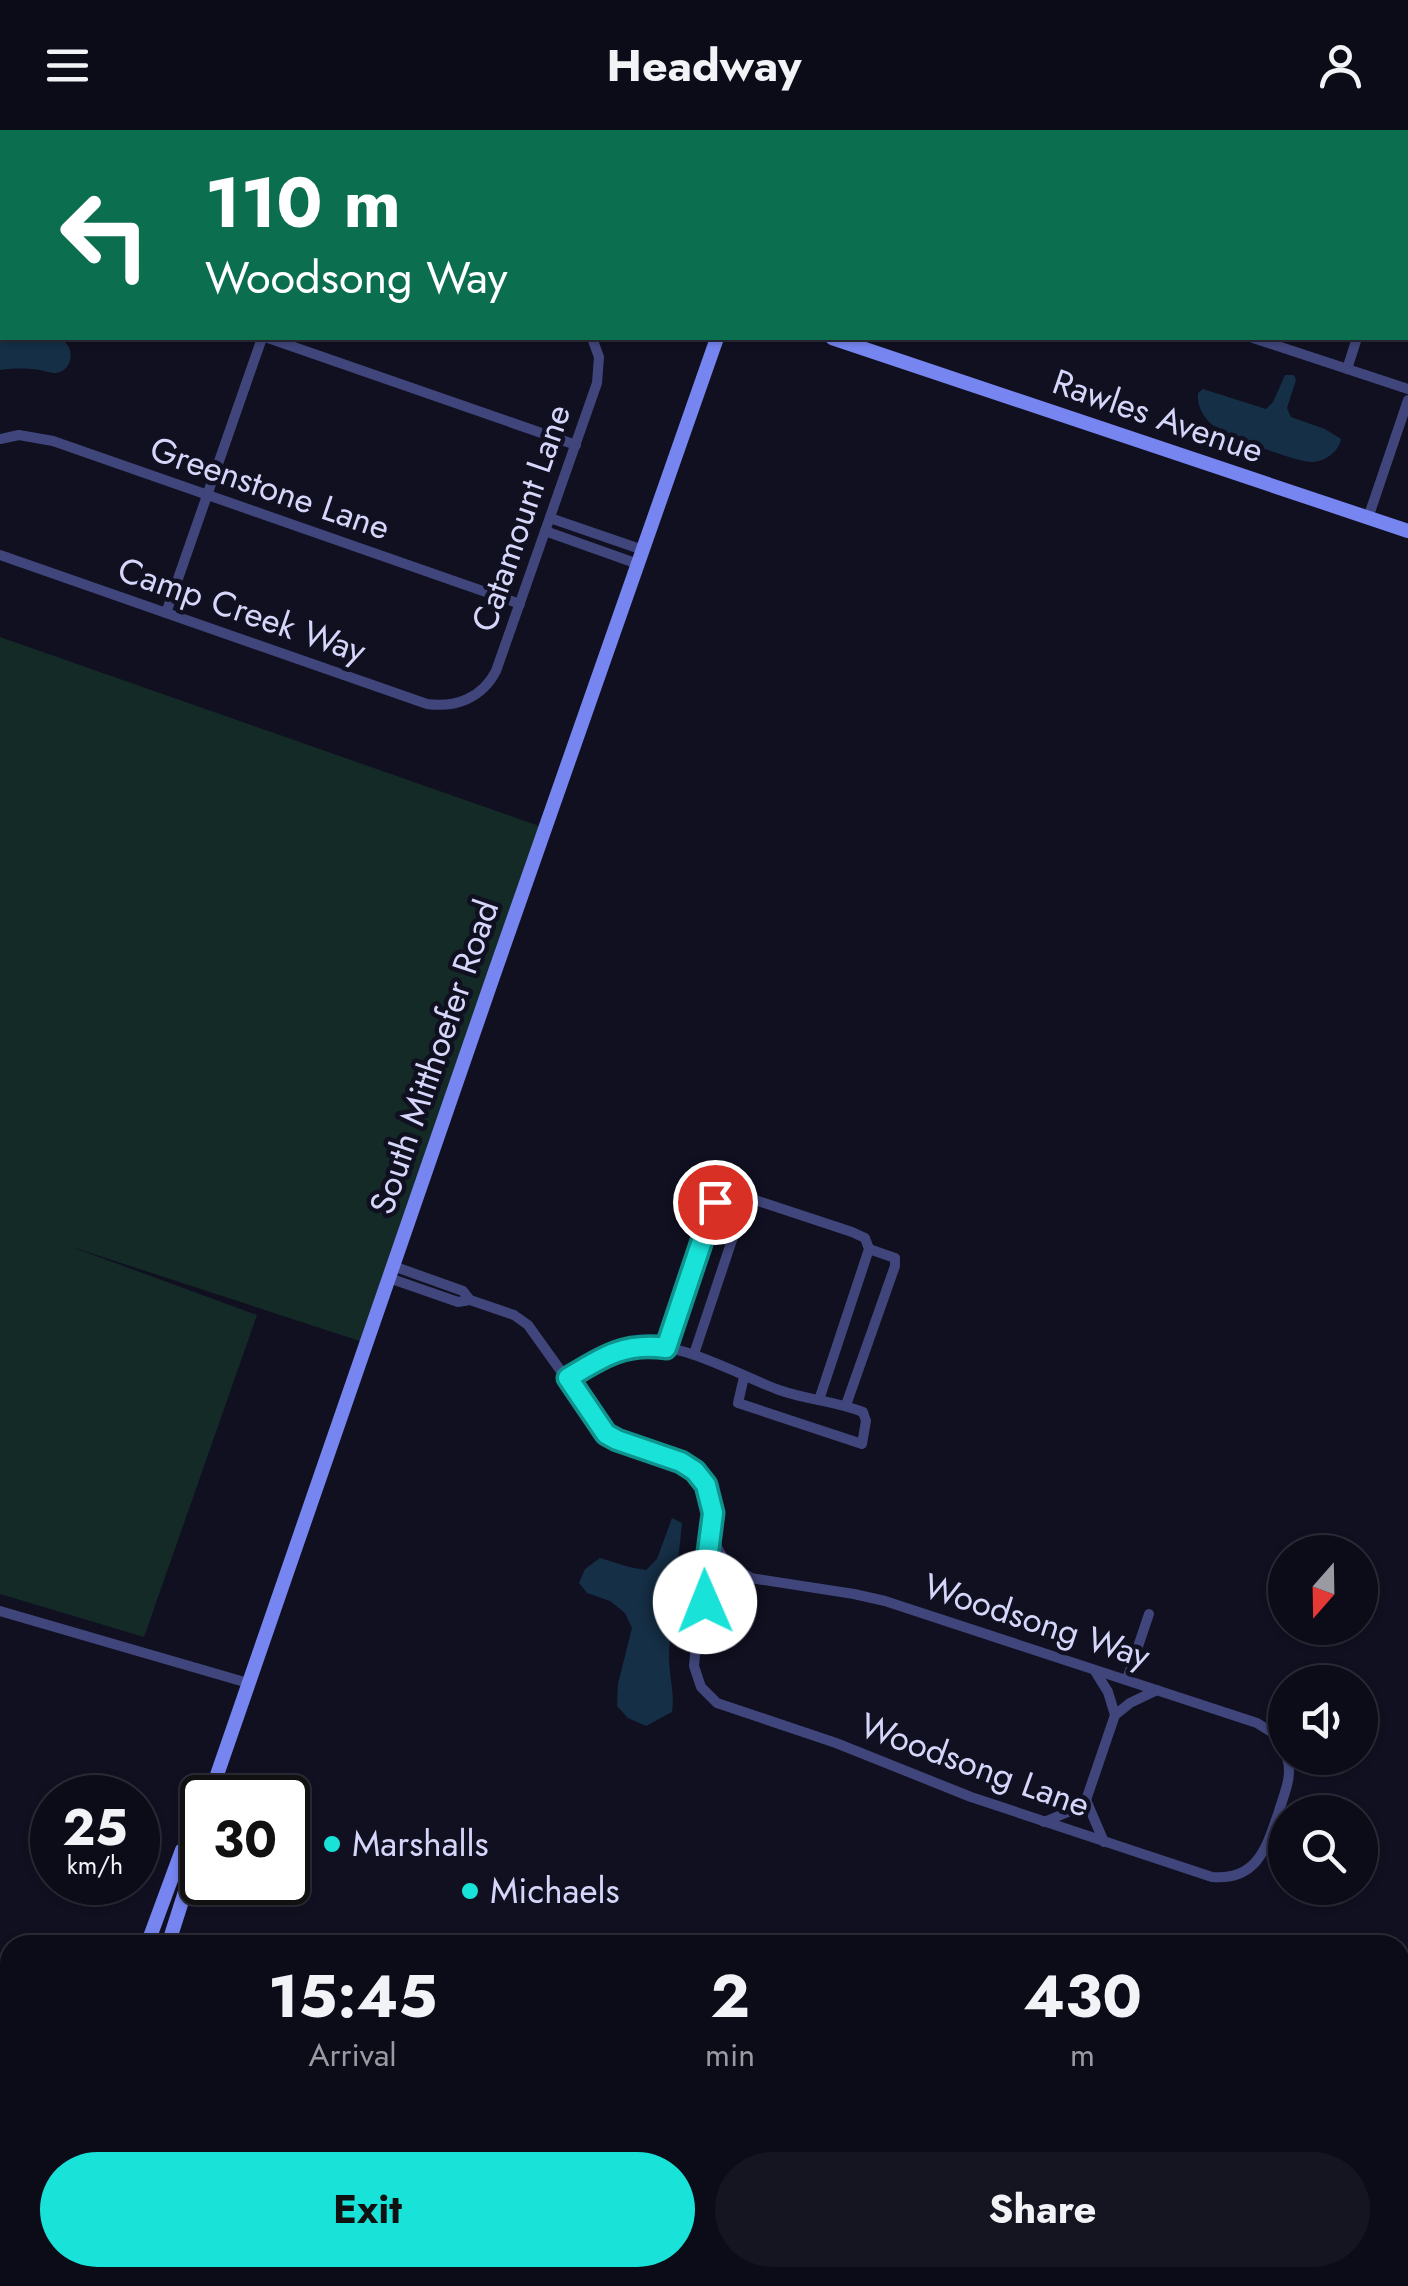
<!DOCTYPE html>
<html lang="en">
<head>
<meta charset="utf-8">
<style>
	:root { --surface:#0c0c19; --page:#151522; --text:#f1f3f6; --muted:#9a9ba2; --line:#2c2c38; --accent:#19e2d9 }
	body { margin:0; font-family:Jost,sans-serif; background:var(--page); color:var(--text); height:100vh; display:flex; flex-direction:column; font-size:38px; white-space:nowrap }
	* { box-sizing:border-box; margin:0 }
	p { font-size:32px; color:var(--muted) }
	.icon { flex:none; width:55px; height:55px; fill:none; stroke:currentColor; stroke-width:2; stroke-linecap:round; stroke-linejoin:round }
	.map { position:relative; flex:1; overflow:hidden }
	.side { position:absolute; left:0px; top:1805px; width:1410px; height:352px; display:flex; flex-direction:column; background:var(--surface); border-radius:30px 30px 0 0; box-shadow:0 2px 8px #0004,0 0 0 2px var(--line) }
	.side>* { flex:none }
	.banner { position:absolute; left:0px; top:0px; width:1410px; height:210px; box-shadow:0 2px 8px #0004,0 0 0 2px var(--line); background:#0b6e4f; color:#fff; overflow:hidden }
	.needle { width:65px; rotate:200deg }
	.fabs { position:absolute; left:1268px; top:1405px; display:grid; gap:20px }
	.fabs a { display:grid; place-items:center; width:110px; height:110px; border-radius:50%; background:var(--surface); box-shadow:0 2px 8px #0004,0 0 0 2px var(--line); font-size:50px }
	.speed { position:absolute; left:30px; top:1645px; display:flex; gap:20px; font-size:50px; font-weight:700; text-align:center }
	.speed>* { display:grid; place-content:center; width:130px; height:130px; border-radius:50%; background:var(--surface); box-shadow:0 2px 8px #0004,0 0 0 2px var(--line); line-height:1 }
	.speed small { font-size:25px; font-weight:400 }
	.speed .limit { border:5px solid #111; border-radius:15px; background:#fff; color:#111 }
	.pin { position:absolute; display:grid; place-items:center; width:85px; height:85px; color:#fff; margin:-42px; border:5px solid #fff; border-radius:50%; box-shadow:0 2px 10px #0007 }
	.me { position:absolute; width:110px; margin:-55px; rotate:359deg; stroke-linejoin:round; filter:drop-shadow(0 0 8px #0008) }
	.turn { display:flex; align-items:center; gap:35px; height:210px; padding:0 40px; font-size:45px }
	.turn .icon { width:130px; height:130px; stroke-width:2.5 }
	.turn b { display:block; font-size:70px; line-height:85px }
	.eta { display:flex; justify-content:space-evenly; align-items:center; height:170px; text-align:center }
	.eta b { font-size:60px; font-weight:700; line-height:70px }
	.cta { display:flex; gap:20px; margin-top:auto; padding:20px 40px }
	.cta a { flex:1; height:115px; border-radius:60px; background:var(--accent); color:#111; font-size:40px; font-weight:700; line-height:115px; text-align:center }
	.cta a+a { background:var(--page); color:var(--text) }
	header { display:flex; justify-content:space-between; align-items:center; height:130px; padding:0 40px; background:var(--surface); font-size:45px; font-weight:700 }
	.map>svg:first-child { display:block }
	.green { fill:#142a26 }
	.water { fill:#152f46 }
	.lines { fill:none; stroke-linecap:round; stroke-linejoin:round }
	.street { stroke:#40467b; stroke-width:10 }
	.secondary { stroke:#7685f0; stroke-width:14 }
	.primary { stroke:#a868ee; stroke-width:15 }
	.route-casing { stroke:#10938d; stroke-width:25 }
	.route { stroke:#19e2d9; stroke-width:18 }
	.poi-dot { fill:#19e2d9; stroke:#101021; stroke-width:4 }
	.labels { text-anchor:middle; stroke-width:9; stroke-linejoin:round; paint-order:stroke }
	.street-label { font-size:35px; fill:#d5d6fa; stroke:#101021 }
	.poi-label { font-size:35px; fill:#d5d6fa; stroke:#101021; text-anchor:start }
</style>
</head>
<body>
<header><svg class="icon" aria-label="menu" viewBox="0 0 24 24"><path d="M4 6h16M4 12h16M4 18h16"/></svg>Headway<svg class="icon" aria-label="person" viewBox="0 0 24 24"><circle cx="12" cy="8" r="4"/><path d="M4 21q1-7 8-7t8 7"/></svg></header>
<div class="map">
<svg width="1408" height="2156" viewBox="0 0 1408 2156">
	<rect width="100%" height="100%" fill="#101021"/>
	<polygon class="green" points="0,507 545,698 366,1213 69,1116 257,1185 144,1507 0,1464"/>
	<g class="water">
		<path d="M0,188H2V208C19,208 43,203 59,209C76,214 74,241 56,243C51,243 45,241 40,240C27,238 13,238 0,240Z"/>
		<path d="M1285,245H1294L1296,250L1287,278L1291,287L1325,299L1341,309C1339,321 1326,331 1313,332C1297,333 1219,303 1209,292C1201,283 1197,274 1198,263L1203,259L1266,279L1273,272Z"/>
		<path d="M672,1388L682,1393C678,1438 670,1482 669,1527C669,1545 675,1564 672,1582L646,1596L628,1588L617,1576L618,1554L632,1498L625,1483L610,1471L587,1463L579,1453L585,1439L600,1428L629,1437L646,1440L657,1429Z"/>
	</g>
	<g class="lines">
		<g class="street">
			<polyline points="54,0 61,2"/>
			<polyline points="555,2 556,0"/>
			<polyline points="1273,2 1274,0"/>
			<polyline points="1408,74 1408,73"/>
			<polyline points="0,114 2,115"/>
			<polyline points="268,208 576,315"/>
			<polyline points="1253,208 1408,259"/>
			<polyline points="1347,239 1357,208"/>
			<polyline points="0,309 19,305 53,311 520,474"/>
			<polyline points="550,388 643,420"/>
			<polyline points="1368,388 1408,270"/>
			<polyline points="545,401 638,434"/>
			<path d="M0,425L427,574C456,578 482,568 496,541L597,253L599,227L592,208"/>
			<polyline points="166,483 262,208"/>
			<polyline points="737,1075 752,1069 852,1102 865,1108 869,1119 819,1270"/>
			<polyline points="393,1136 463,1161 470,1170"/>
			<path d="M389,1148L458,1172L470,1170L514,1185L528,1195L606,1304C628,1317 655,1322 679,1331C719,1348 713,1384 708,1418C706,1436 703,1455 701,1473"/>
			<polyline points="666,1217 715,1072 722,1069 737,1075 740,1086 694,1224"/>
			<path d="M567,1248C587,1236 608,1222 631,1217C674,1207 738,1245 779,1260C807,1270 835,1271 863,1282L866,1291L862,1314L738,1273L744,1247"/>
			<polyline points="846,1275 895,1136 895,1128 869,1119"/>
			<path d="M713,1406C719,1427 730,1438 750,1447"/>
			<polyline points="0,1481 248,1553"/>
			<polyline points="1095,1541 1108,1562 1115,1585"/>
			<polyline points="1127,1549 1149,1484"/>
			<polyline points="1115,1585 1130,1573 1157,1560"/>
			<path d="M1285,1622L1273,1603L1257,1593L885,1471L854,1464L744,1447L727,1452L716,1459L707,1468L699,1484L694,1536L701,1557L717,1573L836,1613L971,1667L1212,1747C1258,1751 1267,1716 1279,1681C1284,1664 1293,1646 1287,1628"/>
			<polyline points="1086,1670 1115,1585"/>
			<polyline points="1086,1670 1104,1712"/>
			<polyline points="1044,1692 1068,1682 1086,1670"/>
		</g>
		<g class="secondary">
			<polyline points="788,2 789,0"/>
			<polyline points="832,208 1408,401"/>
			<polyline points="209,1668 493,847 717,208"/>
			<polyline points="147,1815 182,1720 193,1715"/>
			<polyline points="168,1815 197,1724 193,1715 202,1688"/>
			<polyline points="20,2156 24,2148"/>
			<polyline points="39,2156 43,2148"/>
		</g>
		<g class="primary">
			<polyline points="0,1889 10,1892"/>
			<polyline points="0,1914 10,1917"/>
			<polyline points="836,2148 865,2156"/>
		</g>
	</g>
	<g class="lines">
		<defs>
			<path id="route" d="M705,1472L700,1484L713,1383L706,1355L695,1341L681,1332L617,1310L606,1304L568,1248C602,1227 625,1212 666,1218L715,1072"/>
		</defs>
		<use href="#route" class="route-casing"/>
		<use href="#route" class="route"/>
	</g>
	<g class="poi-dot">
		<circle cx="332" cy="1714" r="10"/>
		<circle cx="470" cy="1761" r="10"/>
	</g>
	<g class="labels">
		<g class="street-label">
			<text transform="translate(1158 286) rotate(19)" y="12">Rawles Avenue</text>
			<text transform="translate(270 358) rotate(19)" y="12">Greenstone Lane</text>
			<text transform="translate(521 388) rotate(-71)" y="12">Catamount Lane</text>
			<text transform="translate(242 480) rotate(19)" y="12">Camp Creek Way</text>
			<text transform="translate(434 927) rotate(-71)" y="12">South Mitthoefer Road</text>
			<text transform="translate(1037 1491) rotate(18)" y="12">Woodsong Way</text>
			<text transform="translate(975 1635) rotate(20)" y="12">Woodsong Lane</text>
		</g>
		<g class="poi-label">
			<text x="352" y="1726">Marshalls</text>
			<text x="490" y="1773">Michaels</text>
		</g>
	</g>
</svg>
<div class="fabs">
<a><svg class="needle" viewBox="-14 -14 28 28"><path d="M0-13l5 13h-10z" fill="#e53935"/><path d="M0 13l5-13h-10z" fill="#9a9ba2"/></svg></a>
<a><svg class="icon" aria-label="sound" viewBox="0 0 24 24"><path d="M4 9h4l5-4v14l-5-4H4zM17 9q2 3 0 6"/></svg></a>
<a><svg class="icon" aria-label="search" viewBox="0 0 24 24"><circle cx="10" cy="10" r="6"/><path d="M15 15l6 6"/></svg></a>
</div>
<div class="speed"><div>25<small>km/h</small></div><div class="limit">30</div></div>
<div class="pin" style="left:715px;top:1072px;background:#d93025"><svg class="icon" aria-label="arrive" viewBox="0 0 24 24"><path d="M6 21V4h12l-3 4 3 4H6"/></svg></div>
<svg class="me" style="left:705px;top:1472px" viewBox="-20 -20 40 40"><circle r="19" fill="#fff"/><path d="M0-13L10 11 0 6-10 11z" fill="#19e2d9"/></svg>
<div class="banner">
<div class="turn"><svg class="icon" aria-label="left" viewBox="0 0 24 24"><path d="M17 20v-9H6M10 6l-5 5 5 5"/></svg><div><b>110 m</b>Woodsong Way</div></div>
</div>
<section class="side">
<div class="eta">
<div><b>15:45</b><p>Arrival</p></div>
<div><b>2</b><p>min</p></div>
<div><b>430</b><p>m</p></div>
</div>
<div class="cta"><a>Exit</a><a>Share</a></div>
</section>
</div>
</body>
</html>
